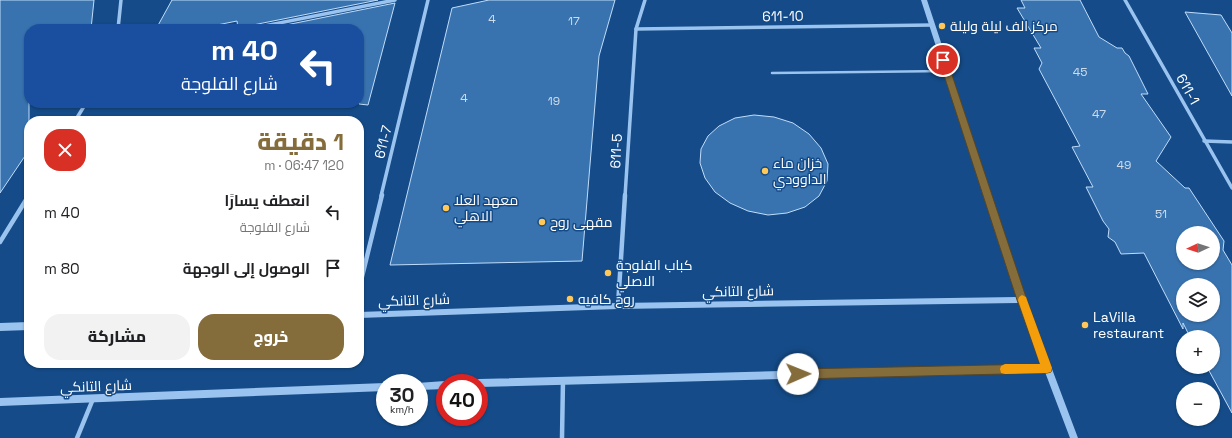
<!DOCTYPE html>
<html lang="ar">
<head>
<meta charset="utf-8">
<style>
	:root { --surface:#fff; --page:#f2f2f2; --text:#202124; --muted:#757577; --accent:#846c3b }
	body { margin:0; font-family:"Space Grotesk",Cairo,sans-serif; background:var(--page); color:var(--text); direction:rtl; height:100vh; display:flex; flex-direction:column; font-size:15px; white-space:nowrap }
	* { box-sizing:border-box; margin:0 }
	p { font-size:13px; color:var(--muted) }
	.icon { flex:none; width:22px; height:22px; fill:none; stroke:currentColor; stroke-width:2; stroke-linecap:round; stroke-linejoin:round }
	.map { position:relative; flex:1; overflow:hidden; direction:ltr }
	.panel { position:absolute; left:24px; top:116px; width:340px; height:252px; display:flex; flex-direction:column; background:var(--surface); border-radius:16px; box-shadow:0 1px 3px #0004; direction:rtl }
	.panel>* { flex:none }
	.guide { position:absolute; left:24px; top:24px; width:340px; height:84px; border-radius:16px; box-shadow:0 1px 3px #0004; direction:rtl; background:#1a4fa0; color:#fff; overflow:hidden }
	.needle { width:26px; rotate:266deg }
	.controls { position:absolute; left:1176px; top:226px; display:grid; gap:8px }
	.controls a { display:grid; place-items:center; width:44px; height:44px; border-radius:50%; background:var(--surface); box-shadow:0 1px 3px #0004; font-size:20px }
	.speed { position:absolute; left:376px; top:374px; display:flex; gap:8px; font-size:20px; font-weight:700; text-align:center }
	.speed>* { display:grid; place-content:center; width:52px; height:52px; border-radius:50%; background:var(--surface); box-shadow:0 1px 3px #0004; line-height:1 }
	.speed small { font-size:10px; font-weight:400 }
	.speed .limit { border:6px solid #d22; background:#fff; color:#111 }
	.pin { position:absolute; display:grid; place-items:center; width:34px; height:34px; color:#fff; margin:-17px; border:2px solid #fff; border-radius:50%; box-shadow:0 1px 4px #0007 }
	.me { position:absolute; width:44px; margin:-22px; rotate:89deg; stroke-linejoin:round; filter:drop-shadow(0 0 3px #0008) }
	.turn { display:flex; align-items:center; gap:14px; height:84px; padding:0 20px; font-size:18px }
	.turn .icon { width:52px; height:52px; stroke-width:2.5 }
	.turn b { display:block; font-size:28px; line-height:34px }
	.round { display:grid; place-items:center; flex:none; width:42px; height:42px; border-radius:16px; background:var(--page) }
	.head { display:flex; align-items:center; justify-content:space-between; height:68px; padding:0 20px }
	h1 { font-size:24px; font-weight:800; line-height:30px; color:var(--accent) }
	.primary-button { display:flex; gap:8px; margin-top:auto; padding:8px 20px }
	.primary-button a { flex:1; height:46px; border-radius:16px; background:var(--accent); color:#fff; font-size:16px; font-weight:800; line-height:46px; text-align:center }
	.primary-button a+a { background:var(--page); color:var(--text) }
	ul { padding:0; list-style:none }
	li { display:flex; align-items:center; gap:12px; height:56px; padding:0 20px }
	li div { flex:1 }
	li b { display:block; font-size:15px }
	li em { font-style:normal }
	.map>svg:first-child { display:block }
	.building { fill:#3873b0; stroke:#c0ddfb; fill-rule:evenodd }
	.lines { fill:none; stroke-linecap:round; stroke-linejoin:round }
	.service { stroke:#9ac4ef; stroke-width:2.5 }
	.minor-far1 { stroke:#9ac4ef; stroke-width:3.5 }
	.minor { stroke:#9ac4ef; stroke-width:4.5 }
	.tertiary { fill:#9ac4ef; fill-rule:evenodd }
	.route { fill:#846c3b; stroke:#564626 }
	.slow { fill:#f59e0b }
	.poi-dot { fill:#ffc858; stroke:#144b88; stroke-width:1.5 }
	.labels { text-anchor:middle; stroke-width:3; stroke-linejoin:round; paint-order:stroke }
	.number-label { font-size:12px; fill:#cddceb }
	.street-label { font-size:14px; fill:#fff; stroke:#144b88 }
	.poi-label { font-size:14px; fill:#fff; stroke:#144b88; text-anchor:start }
</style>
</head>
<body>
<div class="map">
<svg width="1232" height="438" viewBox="0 0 1232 438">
	<rect width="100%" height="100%" fill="#144b88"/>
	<g class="building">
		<polygon points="0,0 94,0 91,29 29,29 29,150 0,193"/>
		<polygon points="172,0 378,0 248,26 246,29 238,29 237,21 197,29 156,29"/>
		<polygon points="489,0 615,0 599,56 582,261 390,265 452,8"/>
		<path d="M1021,0H1080L1099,37L1117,48H1122L1125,53L1129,56L1148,94H1141L1171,137L1156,161L1185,188H1189L1224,241L1223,250L1232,265V413L1207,367H1213V337H1190L1183,323V329L1144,253L1121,254L1115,242L1108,237L1109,229L1103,221L1086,187H1093L1072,147L1080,146L1039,69L1042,63L1034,48H1041L1017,8H1025ZM1183,233H1213V263H1183ZM1183,285H1213V315H1183Z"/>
		<polygon points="395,3 368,105 359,104 359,29 266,29"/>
		<polygon points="1185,12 1221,15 1232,33 1232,96"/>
		<polygon points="754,115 774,117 793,123 809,134 821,148 828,164 827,181 819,196 805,207 787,213 768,215 748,211 730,203 715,192 705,178 700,163 701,149 708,136 719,126 735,118"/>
	</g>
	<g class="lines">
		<polyline class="service" points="772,73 947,71"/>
		<g class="minor-far1">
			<polyline points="1125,0 1232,188"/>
			<polyline points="118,29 121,0"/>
			<polyline points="249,29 395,0"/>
			<polyline points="636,29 932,25"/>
			<polyline points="75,121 86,103"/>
			<polyline points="1204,141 1232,142"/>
			<polyline points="381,196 428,0"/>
			<polyline points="625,196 636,29 645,0"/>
		</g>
		<g class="minor">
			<polyline points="0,242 29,195"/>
			<polyline points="359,289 382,195"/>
			<polyline points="618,306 625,195"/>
			<polyline points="77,438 93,399"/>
			<polyline points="562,438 563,380"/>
		</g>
		<g class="tertiary">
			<polygon points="921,0 927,0 1026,300 1078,438 1070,438 1045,372 479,387 479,383 475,383 476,380 479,379 1042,364 1019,303 618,309 359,318 359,312 618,303 1017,297"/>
			<polygon points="29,322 29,330 0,331 0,323"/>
			<polygon points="445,381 448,383 445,383 445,389 419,390 419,383 417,383"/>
			<polygon points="385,383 385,391 0,406 0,398"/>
		</g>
	</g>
	<polygon class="route" points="943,57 947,60 1027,300 1052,368 1051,372 1047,373 798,379 794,378 792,374 794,371 798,369 1040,364 1017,300 939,60"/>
	<polygon class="slow" points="1022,295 1026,297 1027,300 1052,368 1051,372 1047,373 1005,374 1001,373 1000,369 1001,366 1005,364 1040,364 1018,300 1019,297"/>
	<g class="poi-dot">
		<circle cx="942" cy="26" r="4"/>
		<circle cx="765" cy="171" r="4"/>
		<circle cx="446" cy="208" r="4"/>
		<circle cx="542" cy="222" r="4"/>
		<circle cx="608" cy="273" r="4"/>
		<circle cx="570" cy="299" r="4"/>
		<circle cx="1085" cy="325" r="4"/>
	</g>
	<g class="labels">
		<g class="number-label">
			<text x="492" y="23">4</text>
			<text x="574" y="25">17</text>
			<text x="1080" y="76">45</text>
			<text x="464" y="102">4</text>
			<text x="554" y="105">19</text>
			<text x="1099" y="118">47</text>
			<text x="1124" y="169">49</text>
			<text x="1161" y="218">51</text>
		</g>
		<g class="street-label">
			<text transform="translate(783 16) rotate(-1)" y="5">611-10</text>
			<text transform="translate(1188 89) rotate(61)" y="5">611-1</text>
			<text transform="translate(383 142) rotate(-76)" y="5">611-7</text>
			<text transform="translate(616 151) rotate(-87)" y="5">611-5</text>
			<text transform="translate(738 291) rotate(-1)" y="5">شارع التانكي</text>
			<text transform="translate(414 300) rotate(-2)" y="5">شارع التانكي</text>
			<text transform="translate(96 386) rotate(-2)" y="5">شارع التانكي</text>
		</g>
		<g class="poi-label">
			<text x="950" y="31">مركز الف ليلة وليلة</text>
			<text x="773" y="168">خزان ماء<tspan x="773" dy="16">الداوودي</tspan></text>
			<text x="454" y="205">معهد العلا<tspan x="454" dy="16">الاهلي</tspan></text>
			<text x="550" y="227">مقهى روح</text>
			<text x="616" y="270">كباب الفلوجة<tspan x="616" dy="16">الاصلي</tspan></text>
			<text x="578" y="304">روح كافيه</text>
			<text x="1093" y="322">LaVilla<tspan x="1093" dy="16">restaurant</tspan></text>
		</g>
	</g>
</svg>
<div class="controls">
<a><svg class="needle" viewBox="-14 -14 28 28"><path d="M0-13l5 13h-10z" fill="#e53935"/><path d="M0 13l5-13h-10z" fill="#757577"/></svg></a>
<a><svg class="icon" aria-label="layers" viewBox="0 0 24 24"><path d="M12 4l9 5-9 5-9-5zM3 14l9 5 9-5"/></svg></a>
<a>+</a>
<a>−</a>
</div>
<div class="speed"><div>30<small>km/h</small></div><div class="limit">40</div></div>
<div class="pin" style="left:943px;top:60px;background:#d93025"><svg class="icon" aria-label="arrive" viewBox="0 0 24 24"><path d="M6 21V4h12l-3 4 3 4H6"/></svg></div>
<svg class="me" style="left:798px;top:374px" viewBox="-20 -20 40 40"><circle r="19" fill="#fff"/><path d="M0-13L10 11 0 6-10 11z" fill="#846c3b"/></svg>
<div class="guide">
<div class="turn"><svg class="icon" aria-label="left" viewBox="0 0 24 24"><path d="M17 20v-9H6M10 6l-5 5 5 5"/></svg><div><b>40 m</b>شارع الفلوجة</div></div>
</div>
<section class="panel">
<div class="head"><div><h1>1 دقيقة</h1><p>120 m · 06:47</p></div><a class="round" style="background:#d93025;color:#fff"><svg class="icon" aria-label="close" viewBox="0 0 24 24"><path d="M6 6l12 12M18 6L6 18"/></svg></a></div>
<ul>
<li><svg class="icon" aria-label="left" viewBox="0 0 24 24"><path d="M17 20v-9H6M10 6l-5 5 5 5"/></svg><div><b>انعطف يسارًا</b><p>شارع الفلوجة</p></div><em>40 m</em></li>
<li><svg class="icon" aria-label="arrive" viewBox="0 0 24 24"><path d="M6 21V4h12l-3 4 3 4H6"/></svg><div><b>الوصول إلى الوجهة</b></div><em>80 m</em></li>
</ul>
<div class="primary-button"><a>خروج</a><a>مشاركة</a></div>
</section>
</div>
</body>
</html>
